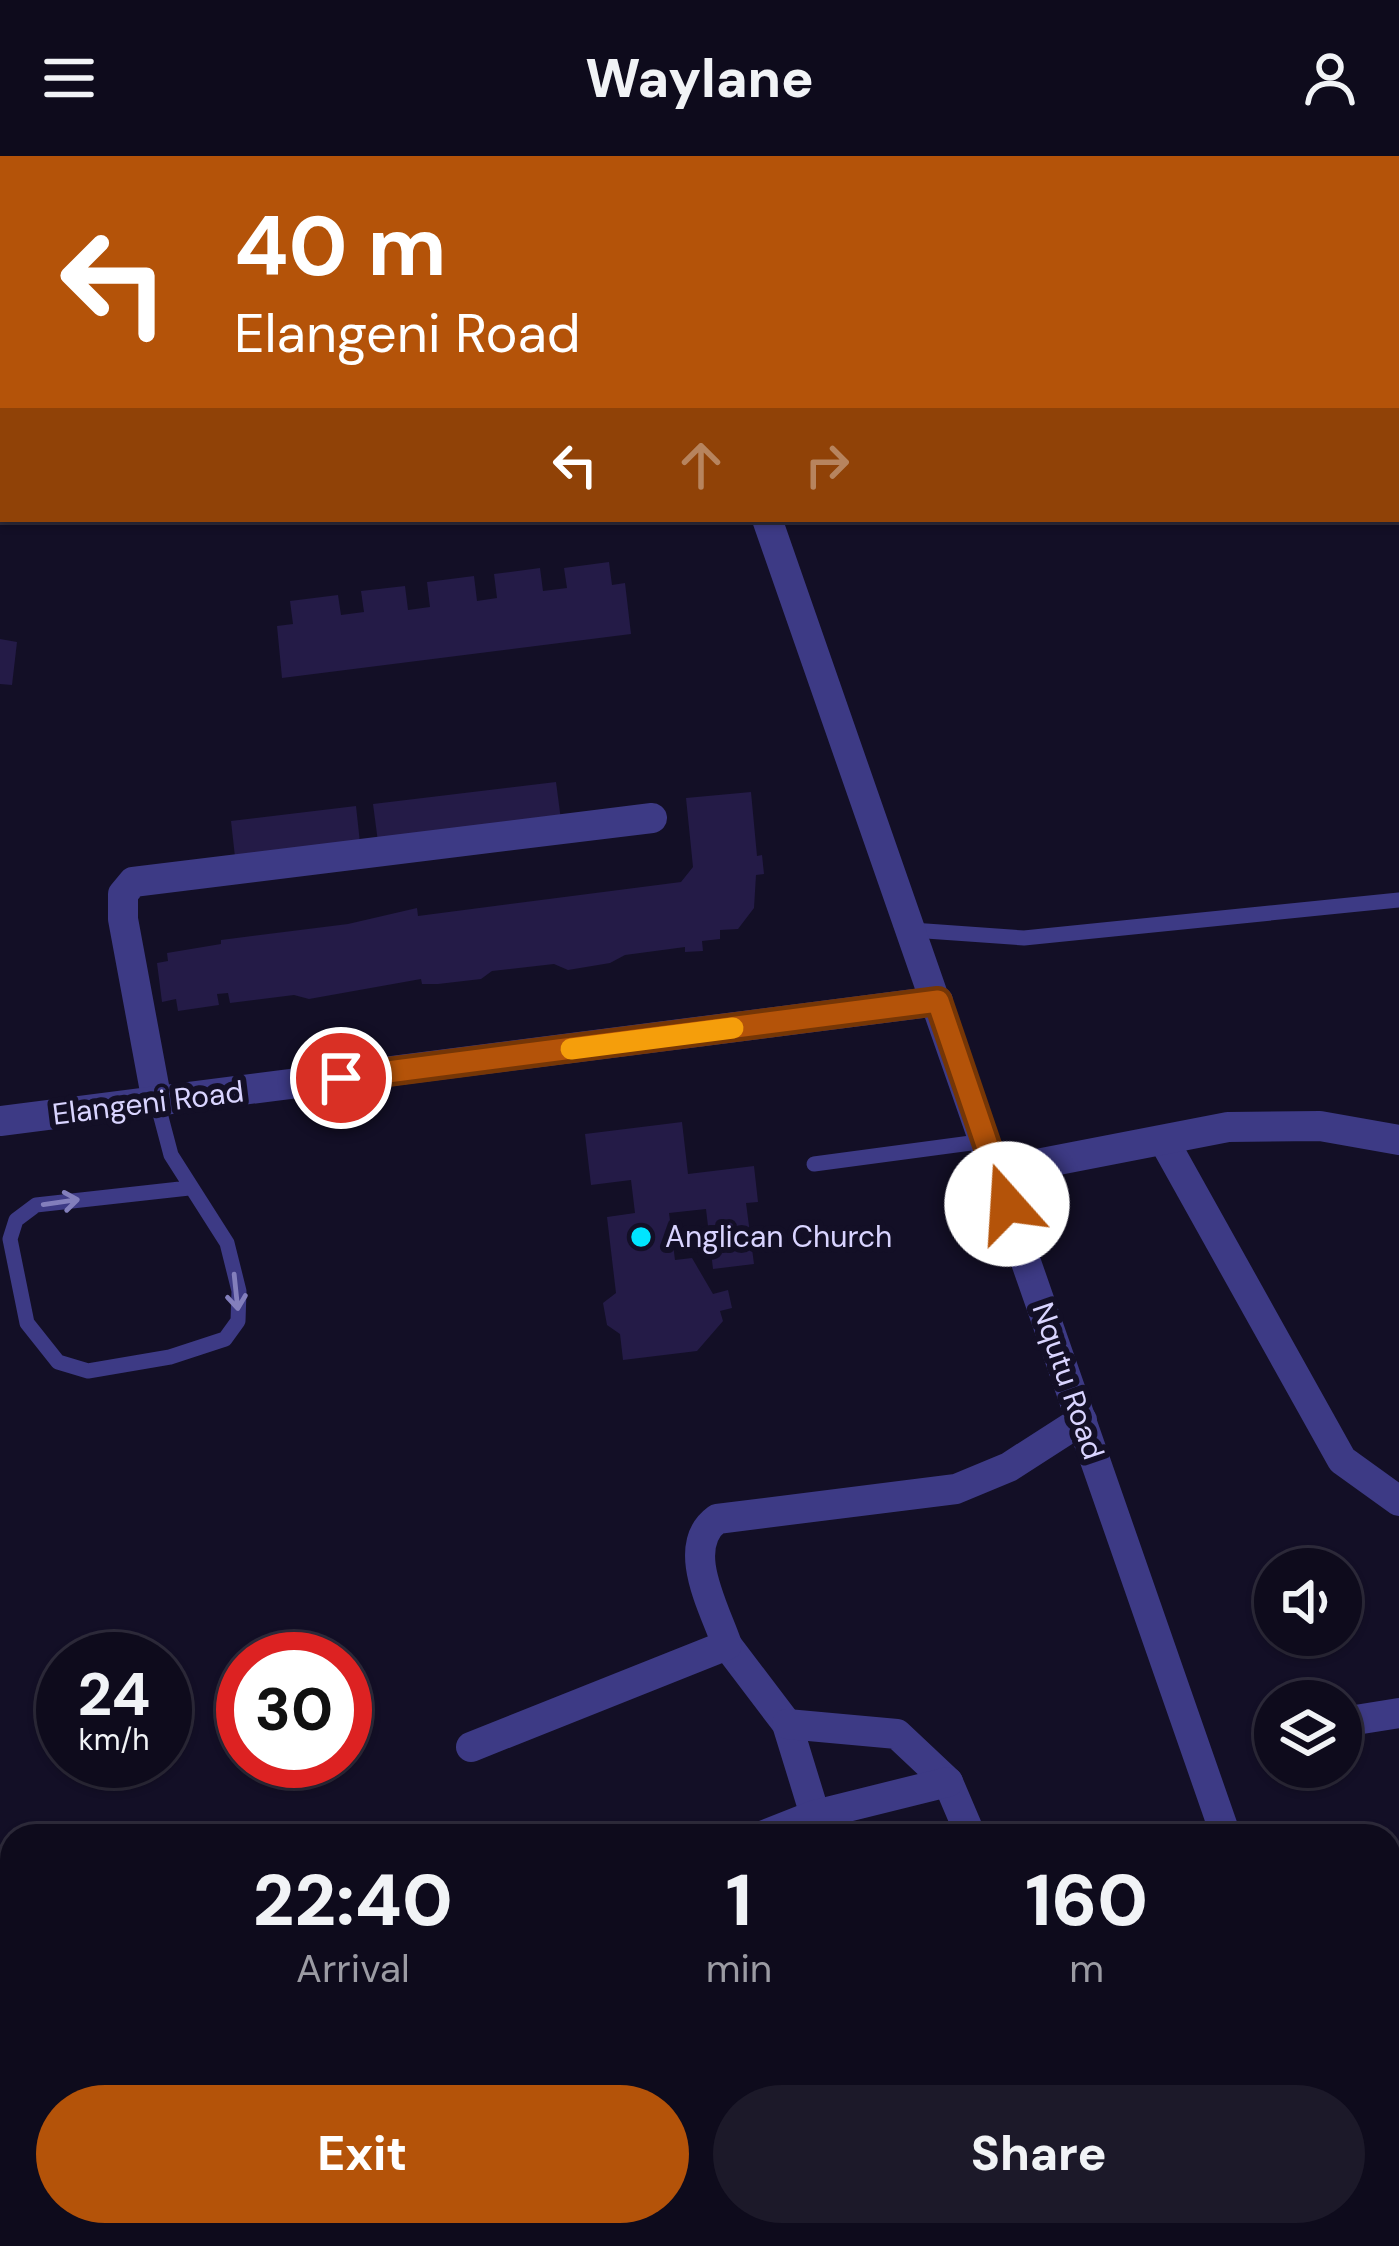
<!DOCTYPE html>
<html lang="en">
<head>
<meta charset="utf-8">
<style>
	:root { --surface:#0e0b1c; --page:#1c1929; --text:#f1f3f6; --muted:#9b9ba3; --line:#2e2b3b; --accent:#b45309 }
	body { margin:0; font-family:"DM Sans",sans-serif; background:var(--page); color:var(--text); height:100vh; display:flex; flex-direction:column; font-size:45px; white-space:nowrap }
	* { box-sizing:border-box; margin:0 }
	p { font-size:39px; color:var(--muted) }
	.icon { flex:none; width:66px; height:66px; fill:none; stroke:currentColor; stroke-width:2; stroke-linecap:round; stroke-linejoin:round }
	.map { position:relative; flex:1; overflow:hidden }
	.side { position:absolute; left:0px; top:1668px; width:1401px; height:423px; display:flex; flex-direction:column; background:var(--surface); border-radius:36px 36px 0 0; box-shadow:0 3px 9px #0004,0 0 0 3px var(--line) }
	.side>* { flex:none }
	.banner { position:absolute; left:0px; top:0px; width:1401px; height:366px; box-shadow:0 3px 9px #0004,0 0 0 3px var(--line); background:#b45309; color:#fff; overflow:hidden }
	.tools { position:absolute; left:1254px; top:1392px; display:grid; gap:24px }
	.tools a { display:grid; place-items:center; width:108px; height:108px; border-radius:50%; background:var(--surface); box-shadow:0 3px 9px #0004,0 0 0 3px var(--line); font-size:60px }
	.speed { position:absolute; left:36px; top:1476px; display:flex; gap:24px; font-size:60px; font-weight:700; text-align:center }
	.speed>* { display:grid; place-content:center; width:156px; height:156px; border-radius:50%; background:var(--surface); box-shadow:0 3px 9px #0004,0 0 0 3px var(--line); line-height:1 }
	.speed small { font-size:30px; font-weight:400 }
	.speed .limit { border:18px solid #d22; background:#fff; color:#111 }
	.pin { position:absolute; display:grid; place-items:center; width:102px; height:102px; color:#fff; margin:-51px; border:6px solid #fff; border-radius:50%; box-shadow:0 3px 12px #0007 }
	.me { position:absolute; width:132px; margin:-66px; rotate:341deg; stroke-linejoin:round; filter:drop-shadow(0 0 9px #0008) }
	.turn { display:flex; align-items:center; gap:42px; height:252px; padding:0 36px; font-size:54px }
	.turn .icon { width:156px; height:156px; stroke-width:2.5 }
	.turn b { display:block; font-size:84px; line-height:102px }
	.lanes { display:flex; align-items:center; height:114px; padding:0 36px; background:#0003; justify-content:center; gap:60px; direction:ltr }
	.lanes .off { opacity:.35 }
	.eta { display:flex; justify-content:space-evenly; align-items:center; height:204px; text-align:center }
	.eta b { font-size:72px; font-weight:800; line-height:84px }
	.action { display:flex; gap:24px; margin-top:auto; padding:24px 36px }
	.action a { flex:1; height:138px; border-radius:72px; background:var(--accent); color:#fff; font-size:48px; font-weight:800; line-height:138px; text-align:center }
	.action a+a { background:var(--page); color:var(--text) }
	header { display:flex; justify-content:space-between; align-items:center; height:156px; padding:0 36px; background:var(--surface); font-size:54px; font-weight:800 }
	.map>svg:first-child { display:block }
	.building { fill:#241b47 }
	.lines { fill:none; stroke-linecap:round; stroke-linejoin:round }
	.lane { stroke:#3d3a85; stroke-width:15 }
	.street { stroke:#3d3a85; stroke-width:30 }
	.secondary { stroke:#6f6bff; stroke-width:30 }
	.oneway { stroke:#837fbc }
	.route-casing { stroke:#753606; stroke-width:30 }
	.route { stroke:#b45309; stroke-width:21 }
	.slow { stroke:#f59e0b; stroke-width:21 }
	.poi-dot { fill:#00e5ff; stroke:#130f26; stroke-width:4.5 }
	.labels { text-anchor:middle; stroke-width:12; stroke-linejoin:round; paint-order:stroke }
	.street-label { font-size:30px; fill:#d9d4ff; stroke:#130f26 }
	.poi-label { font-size:30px; fill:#d9d4ff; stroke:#130f26; text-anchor:start }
</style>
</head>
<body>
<header><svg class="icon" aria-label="menu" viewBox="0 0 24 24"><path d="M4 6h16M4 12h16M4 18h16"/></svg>Waylane<svg class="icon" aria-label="person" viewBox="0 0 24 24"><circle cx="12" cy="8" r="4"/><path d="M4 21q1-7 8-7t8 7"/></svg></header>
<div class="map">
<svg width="1399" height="2090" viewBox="0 0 1399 2090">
	<rect width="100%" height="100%" fill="#130f26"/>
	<g class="building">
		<polygon points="609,406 612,429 625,427 631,478 282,522 277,470 293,468 290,445 338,439 341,459 364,456 361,435 405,430 408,454 430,451 427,426 474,420 477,445 497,442 494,418 540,412 543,435 567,432 564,412"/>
		<polygon points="0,483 17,486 12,529 0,528"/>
		<polygon points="556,626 561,664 378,686 373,648"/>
		<polygon points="751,636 757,700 762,699 764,718 756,719 754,752 738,773 720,774 720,783 702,785 703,795 685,796 685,791 625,799 610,807 568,814 554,808 492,815 481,823 438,828 422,828 421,823 309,843 294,839 230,847 228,837 217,838 219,849 178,855 176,843 162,846 157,807 168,805 167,797 221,788 221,784 348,768 417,752 418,760 681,726 693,711 686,642"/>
		<polygon points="356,650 360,687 235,701 231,665"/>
		<polygon points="682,966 688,1018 754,1010 758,1046 746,1047 754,1108 713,1113 706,1053 669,1057 675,1104 692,1102 713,1138 728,1134 732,1152 720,1155 723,1165 697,1195 623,1204 620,1178 607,1169 603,1147 616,1137 607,1061 635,1057 631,1024 591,1029 585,978"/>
	</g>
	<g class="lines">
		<g class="lane">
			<polyline points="171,0 179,3"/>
			<polyline points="443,2 447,0"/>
			<polyline points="145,3 145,0"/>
			<polyline points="0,28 3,28"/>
			<polyline points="912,774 1024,782 1399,744"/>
			<polyline points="157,946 171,999 227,1087 239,1135 238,1165 225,1183 170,1201 88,1215 58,1206 27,1167 10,1083 16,1064 36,1049 189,1032"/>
			<polyline points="814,1008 986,985"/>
		</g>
		<g class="street">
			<polyline points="640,0 641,3"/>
			<polyline points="767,363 1226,1680"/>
			<polyline points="157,946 123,763 123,738 133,726 652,662"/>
			<polyline points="0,965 938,845"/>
			<polyline points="1164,985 1342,1304 1399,1345"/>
			<polyline points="996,1016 1228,971 1320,970 1399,984"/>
			<polyline points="727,1489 787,1568 815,1659"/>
			<polyline points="1343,1566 1399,1557"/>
			<polyline points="787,1568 897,1578 948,1626 971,1680"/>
			<path d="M471,1591L727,1489C715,1453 679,1391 717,1363L956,1333L1009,1311L1082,1264"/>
			<polyline points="762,1680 815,1659 948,1626"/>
			<polyline points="1389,1806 1399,1805"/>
			<polyline points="1389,2047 1399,2046"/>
			<polyline points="1361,2079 1364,2090"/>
		</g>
		<g class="secondary">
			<polyline points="1304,0 1309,3"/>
			<polyline points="1398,56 1399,57"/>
		</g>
	</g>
	<defs><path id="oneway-shaft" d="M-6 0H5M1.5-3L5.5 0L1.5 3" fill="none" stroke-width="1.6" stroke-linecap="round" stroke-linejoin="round" transform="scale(3)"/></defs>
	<g class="oneway">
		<use href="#oneway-shaft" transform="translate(61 1046) rotate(-8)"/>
		<use href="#oneway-shaft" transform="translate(236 1136) rotate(84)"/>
	</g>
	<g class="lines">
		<defs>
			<polyline id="route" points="341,922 938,845 1007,1048"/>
		</defs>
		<use href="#route" class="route-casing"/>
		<use href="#route" class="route"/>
		<polyline class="slow" points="571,893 733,872"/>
	</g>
	<circle class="poi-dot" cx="641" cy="1081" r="12"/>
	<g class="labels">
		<g class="street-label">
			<text transform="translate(148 947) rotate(-7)" y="10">Elangeni Road</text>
			<text transform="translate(1068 1225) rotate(71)" y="10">Nqutu Road</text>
		</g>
		<g class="poi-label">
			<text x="665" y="1091">Anglican Church</text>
		</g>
	</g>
</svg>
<div class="tools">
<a><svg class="icon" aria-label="sound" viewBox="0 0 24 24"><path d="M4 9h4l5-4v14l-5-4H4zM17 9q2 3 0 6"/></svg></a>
<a><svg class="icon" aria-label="layers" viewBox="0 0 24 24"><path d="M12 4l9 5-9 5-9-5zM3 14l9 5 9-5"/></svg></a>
</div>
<div class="speed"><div>24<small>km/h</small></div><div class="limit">30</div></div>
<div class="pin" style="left:341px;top:922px;background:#d93025"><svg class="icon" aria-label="arrive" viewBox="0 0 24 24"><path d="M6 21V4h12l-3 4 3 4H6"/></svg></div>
<svg class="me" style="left:1007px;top:1048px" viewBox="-20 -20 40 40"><circle r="19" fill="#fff"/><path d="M0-13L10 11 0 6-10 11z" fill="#b45309"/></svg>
<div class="banner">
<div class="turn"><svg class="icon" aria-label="left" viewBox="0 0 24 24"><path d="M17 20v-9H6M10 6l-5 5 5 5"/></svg><div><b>40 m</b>Elangeni Road</div></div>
<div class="lanes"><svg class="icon" aria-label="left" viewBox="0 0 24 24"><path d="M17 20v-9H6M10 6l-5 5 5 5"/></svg><svg class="icon off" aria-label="ahead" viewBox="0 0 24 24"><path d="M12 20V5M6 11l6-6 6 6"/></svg><svg class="icon off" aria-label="right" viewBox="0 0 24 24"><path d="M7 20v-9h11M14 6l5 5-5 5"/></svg></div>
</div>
<section class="side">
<div class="eta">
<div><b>22:40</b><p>Arrival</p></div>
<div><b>1</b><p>min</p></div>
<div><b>160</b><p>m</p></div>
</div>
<div class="action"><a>Exit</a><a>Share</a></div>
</section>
</div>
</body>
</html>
